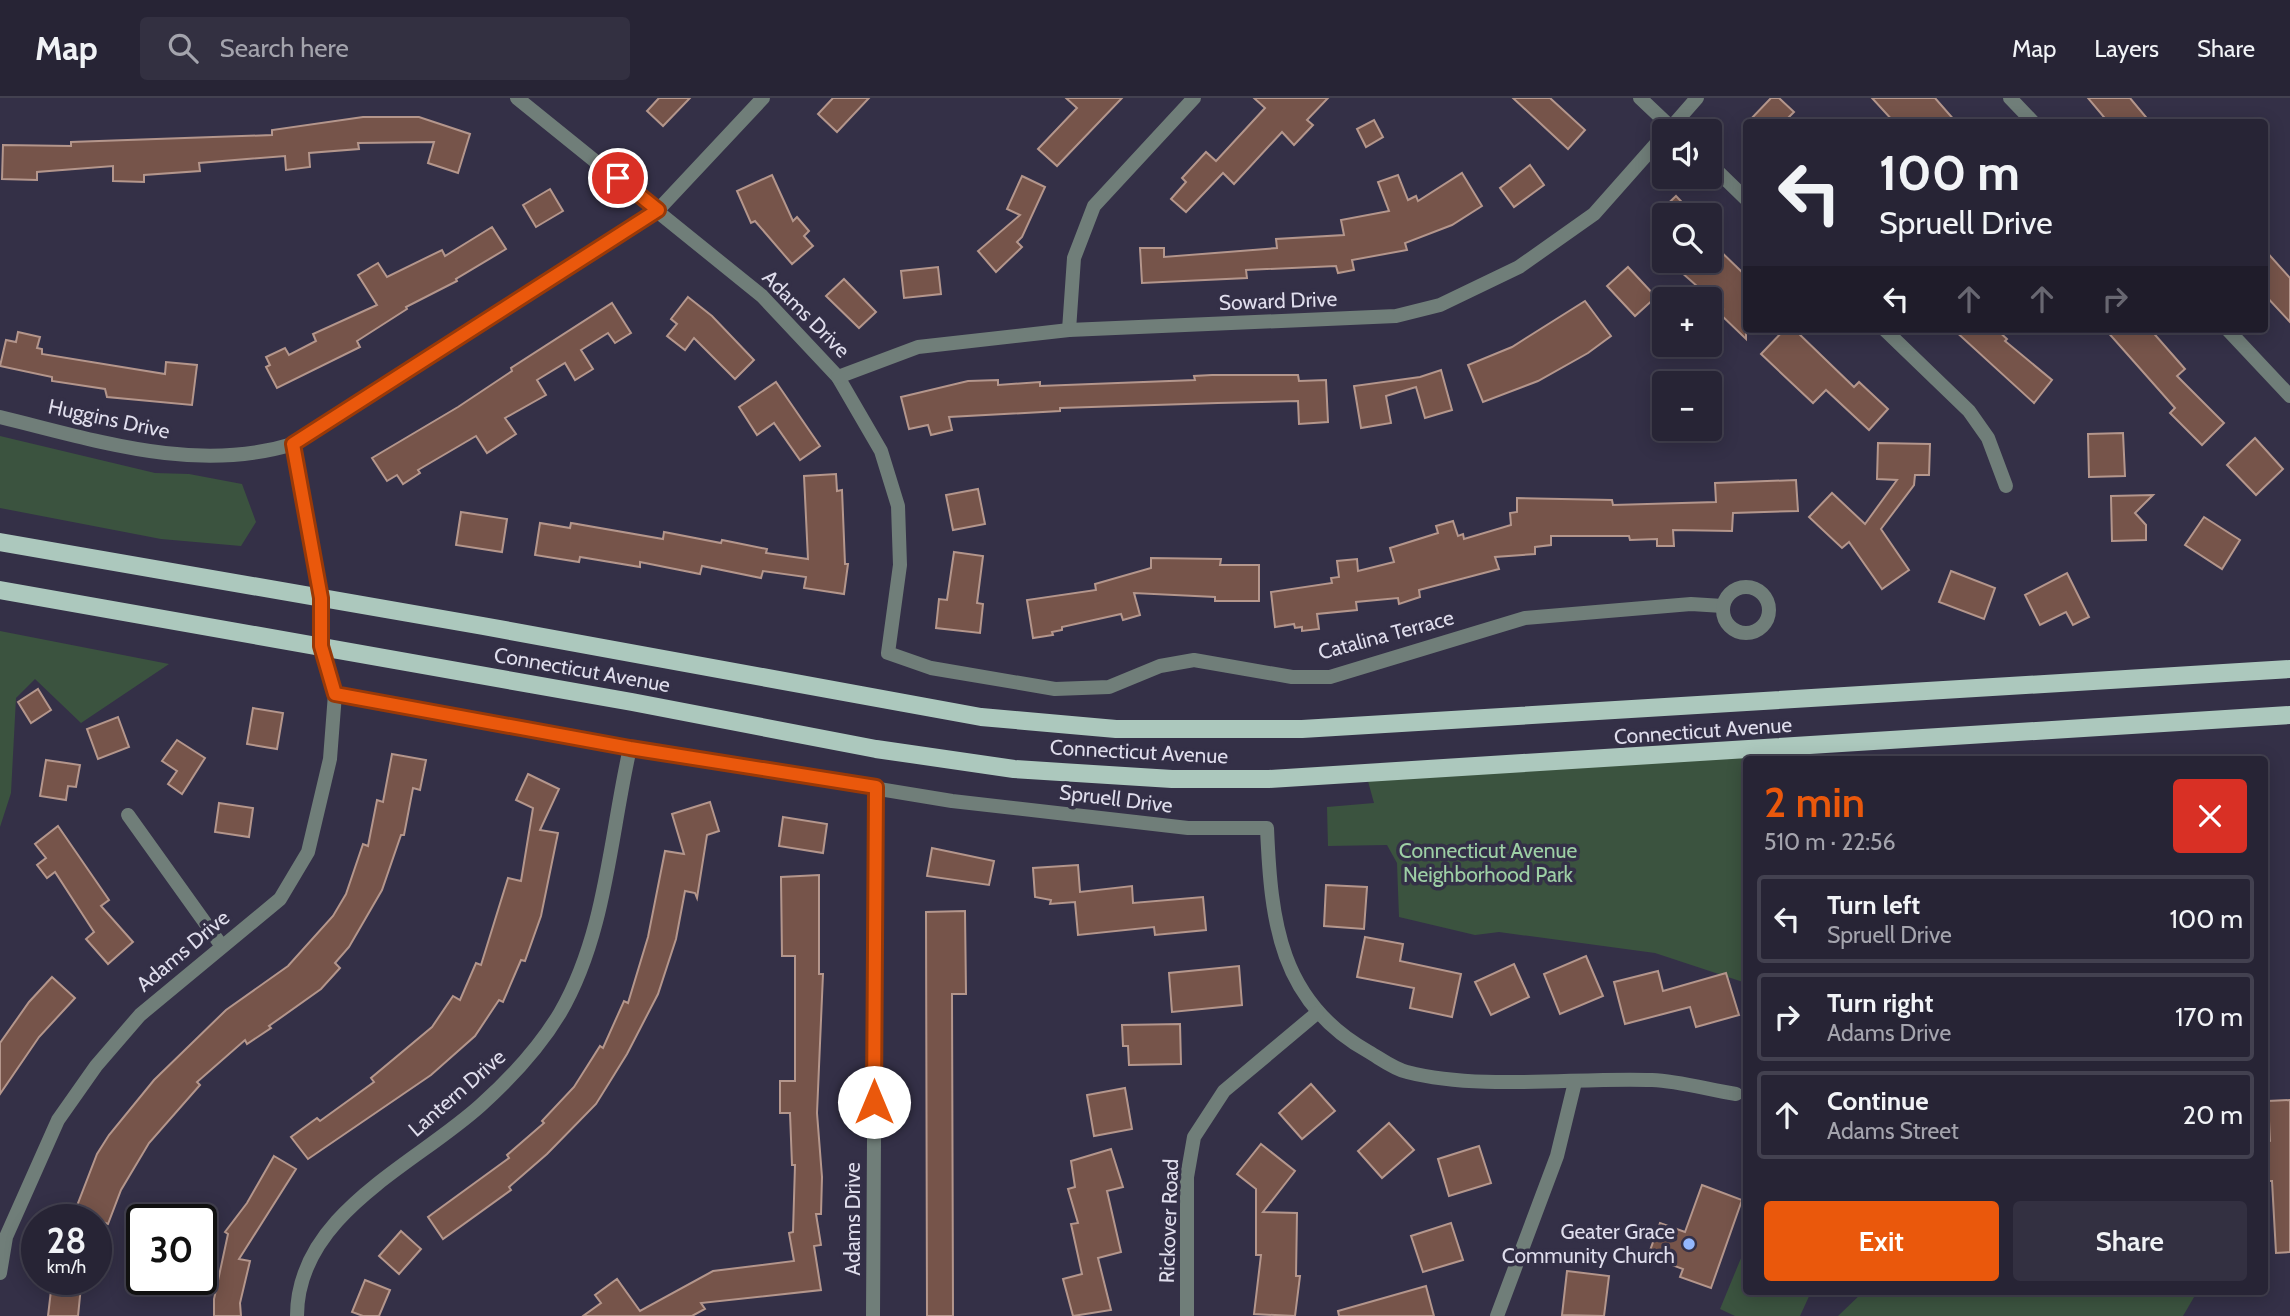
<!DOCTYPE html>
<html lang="en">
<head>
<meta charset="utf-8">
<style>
	:root { --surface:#272435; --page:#333041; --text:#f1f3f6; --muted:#a4a4ad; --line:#434150; --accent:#ea580c }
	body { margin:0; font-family:Cabin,sans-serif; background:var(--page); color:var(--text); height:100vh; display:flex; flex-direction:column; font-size:26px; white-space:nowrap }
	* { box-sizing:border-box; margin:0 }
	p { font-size:23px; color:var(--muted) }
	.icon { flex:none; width:38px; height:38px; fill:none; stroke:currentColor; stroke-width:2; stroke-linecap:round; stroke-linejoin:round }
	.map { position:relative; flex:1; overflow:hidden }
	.details { position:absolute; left:1743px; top:658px; width:525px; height:539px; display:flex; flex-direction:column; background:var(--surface); border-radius:7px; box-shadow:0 4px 18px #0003,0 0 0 2px var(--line) }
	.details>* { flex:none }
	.banner { position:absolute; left:1743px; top:21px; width:525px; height:214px; border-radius:7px; box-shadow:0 4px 18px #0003,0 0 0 2px var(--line); background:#272435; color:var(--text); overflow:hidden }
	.tools { position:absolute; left:1652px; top:21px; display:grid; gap:14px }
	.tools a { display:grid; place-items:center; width:70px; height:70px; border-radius:7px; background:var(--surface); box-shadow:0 4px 18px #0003,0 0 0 2px var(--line); font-size:35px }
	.speed { position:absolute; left:21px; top:1106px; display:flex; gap:14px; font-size:35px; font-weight:700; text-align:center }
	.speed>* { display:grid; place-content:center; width:91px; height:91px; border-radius:50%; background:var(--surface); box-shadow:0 4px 18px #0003,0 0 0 2px var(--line); line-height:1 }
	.speed small { font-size:18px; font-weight:400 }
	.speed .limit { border:4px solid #111; border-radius:10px; background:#fff; color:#111 }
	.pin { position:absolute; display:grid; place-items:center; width:60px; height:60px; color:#fff; margin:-30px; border:4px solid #fff; border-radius:50%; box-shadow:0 2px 7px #0007 }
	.me { position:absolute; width:77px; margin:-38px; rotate:0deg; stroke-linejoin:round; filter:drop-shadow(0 0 5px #0008) }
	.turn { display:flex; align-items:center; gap:24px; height:147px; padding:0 21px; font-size:32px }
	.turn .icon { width:91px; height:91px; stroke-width:2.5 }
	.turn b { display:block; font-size:49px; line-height:60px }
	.lanes { display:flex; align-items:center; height:66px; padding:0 21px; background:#0003; justify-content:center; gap:35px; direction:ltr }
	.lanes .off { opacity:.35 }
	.round { display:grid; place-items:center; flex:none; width:74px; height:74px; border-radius:7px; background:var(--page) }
	.headline { display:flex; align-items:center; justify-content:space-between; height:119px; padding:0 21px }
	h1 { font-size:42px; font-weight:600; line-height:52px; color:var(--accent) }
	.button { display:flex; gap:14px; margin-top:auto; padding:14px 21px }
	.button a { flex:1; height:80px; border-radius:7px; background:var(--accent); color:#fff; font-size:28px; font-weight:600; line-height:80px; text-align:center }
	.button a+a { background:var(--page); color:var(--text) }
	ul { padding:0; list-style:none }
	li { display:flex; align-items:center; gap:21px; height:88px; margin:0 14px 10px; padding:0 7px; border:4px solid var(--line); border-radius:7px }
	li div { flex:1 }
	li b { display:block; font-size:26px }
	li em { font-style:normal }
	header { display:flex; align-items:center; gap:42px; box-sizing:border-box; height:98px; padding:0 35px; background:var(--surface); border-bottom:2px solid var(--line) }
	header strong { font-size:33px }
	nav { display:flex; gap:38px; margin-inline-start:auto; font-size:24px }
	.search { width:490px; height:63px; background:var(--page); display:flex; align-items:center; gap:18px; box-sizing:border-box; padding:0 24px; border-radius:7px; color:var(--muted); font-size:26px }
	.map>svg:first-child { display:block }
	.green { fill:#3b533f }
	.building { fill:#76544a; stroke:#b4968c; stroke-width:2 }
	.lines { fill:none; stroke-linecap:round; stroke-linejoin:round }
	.minor { stroke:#707e79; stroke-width:14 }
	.primary { stroke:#acc8bd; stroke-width:18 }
	.route-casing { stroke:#983908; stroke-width:18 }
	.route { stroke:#ea580c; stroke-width:12 }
	.poi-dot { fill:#93b7fd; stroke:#343047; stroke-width:2.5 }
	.labels { text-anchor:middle; stroke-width:7; stroke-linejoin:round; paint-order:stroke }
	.street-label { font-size:21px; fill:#dfddec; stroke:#343047 }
	.park-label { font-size:21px; fill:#9dcfa5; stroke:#343047 }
	.poi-label { font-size:21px; fill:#dfddec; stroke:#343047; text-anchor:end }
</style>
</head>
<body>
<header>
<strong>Map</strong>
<div class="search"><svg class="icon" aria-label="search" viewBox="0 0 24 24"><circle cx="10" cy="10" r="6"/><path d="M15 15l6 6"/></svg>Search here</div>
<nav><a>Map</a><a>Layers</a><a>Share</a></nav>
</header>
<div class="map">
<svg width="2290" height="1218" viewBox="0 0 2290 1218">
	<rect width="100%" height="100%" fill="#343047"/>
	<g class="green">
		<polygon points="0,338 155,375 189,376 242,386 256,424 241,448 161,441 0,410"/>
		<polygon points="0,533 169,566 81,625 35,581 16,600 11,695 0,729"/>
		<polygon points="1800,649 1814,661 1746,662 1746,885 1655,855 1499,834 1475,837 1399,819 1397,765 1387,747 1328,748 1327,709 1374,705 1366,676"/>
		<polygon points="1746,1148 1746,1194 1811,1194 1800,1218 1735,1218 1720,1211"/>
		<polygon points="1863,1194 2197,1194 2183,1218 1838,1218"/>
	</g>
	<g class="building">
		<polygon points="659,0 690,0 663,28 647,13"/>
		<polygon points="833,0 869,0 837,34 818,16"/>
		<polygon points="1066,0 1122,0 1057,68 1038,51 1077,10"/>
		<polygon points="1254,0 1328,0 1307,22 1313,27 1294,47 1282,34 1234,86 1223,75 1186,114 1171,101 1186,84 1182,80 1206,54 1216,63 1265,10"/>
		<polygon points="1513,0 1550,0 1585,32 1568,51"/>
		<polygon points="1771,0 1779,0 1794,14 1784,24 1748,24"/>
		<polygon points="1872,0 1935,0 1956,24 1894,24"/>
		<polygon points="2088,0 2130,0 2150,24 2108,24"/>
		<polygon points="363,19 419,19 470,36 458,75 428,65 434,44 358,45 359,51 309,55 310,69 286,72 285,58 199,65 200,73 144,77 144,84 113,83 113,68 37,74 37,82 2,81 3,47 71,48 71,44 272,37 272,32"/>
		<polygon points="1374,22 1383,39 1366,49 1357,31"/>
		<polygon points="1530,67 1544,87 1514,109 1500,90"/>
		<polygon points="1462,75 1482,108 1452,127 1405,145 1407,152 1352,162 1354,172 1338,175 1336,168 1246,172 1247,180 1142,185 1140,150 1164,150 1164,159 1277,150 1276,141 1344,137 1341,122 1389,113 1378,84 1398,77 1408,102 1416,98 1418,103"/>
		<polygon points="772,77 793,123 797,119 809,133 804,138 813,148 792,166 755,123 751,125 737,93"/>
		<polygon points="1022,78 1045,89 1022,139 1017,144 1022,149 996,174 978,153 1020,117 1007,111"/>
		<polygon points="550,91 563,113 536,129 523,107"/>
		<polygon points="1676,98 1694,117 1656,117"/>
		<polygon points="492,129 506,151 456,181 457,183 406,209 407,211 357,243 360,249 277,290 266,269 270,267 266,259 285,250 289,257 316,243 313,236 377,207 358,177 378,165 387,179 442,152 445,158"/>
		<polygon points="1710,143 1746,178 1746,241 1719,215 1723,211 1681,174 1691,163 1710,163"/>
		<polygon points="2264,151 2290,180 2290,224 2264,196"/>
		<polygon points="938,169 941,196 904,200 901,173"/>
		<polygon points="1628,169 1656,199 1635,218 1607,188"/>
		<polygon points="844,181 876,214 859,230 826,198"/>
		<polygon points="688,199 712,218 754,262 735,281 694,240 685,252 667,238 677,226 671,221"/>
		<polygon points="1585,203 1611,238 1588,255 1538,283 1483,304 1468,267 1512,249"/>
		<polygon points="612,205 631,235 615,245 608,235 581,252 593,271 575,282 565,265 537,282 546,297 505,320 516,336 487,355 476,338 418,372 420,375 403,386 397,377 387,383 372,360 458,309 512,273 511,270"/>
		<polygon points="1785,231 1794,231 1854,289 1859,284 1888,311 1869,332 1826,292 1813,305 1761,256"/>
		<polygon points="1953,231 1996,231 2007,241 2005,243 2052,282 2034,305"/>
		<polygon points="2105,231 2150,231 2185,271 2177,278 2224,325 2202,347 2170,315 2175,310"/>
		<polygon points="18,234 40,239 37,250 42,251 42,256 165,276 166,264 197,267 192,307 107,299 105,291 52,283 52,279 0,268 6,242 16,244"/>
		<polygon points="1441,272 1452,312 1425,320 1416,289 1386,298 1391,325 1361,330 1354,288 1420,279"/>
		<polygon points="1212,277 1298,277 1299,283 1326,282 1328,324 1299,326 1298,303 1218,305 1060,310 1060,313 949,319 952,332 931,337 928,327 909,331 901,299 968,283 998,282 998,287 1040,284 1040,288 1195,282 1194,278"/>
		<polygon points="776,284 820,348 800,362 774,325 757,337 739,309"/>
		<polygon points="2123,335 2125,378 2089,379 2088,336"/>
		<polygon points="2255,340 2283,371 2256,397 2227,367"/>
		<polygon points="1878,345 1930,346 1929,377 1915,377 1914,387 1881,431 1909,472 1882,491 1849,444 1842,450 1809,419 1832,395 1865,426 1897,382 1877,381"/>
		<polygon points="836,376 837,393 842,392 845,466 848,466 844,496 804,490 806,479 763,473 761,480 702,468 700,476 640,464 640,469 580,459 579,464 535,457 540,425 570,430 571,425 663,441 664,434 721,445 722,442 767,451 766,455 808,461 804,378"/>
		<polygon points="1796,382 1798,413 1733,415 1732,433 1673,432 1674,448 1657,448 1657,441 1630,442 1629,438 1551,438 1551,447 1535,449 1535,456 1495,459 1499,471 1419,492 1420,499 1399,506 1398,500 1356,504 1357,512 1317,516 1319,531 1302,533 1302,529 1295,530 1294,526 1275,529 1271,494 1332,485 1331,480 1339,479 1337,463 1357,461 1358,473 1394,464 1390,450 1438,435 1436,428 1453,423 1458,438 1463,436 1464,441 1511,427 1510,415 1517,414 1517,400 1612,402 1613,407 1716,404 1715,385"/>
		<polygon points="978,391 985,426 953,432 946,397"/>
		<polygon points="2153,397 2135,415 2146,427 2146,442 2112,443 2111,398"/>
		<polygon points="461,414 507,421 502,454 456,447"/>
		<polygon points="2204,419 2240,442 2222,471 2185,447"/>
		<polygon points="954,454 983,458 977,505 983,506 980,535 936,530 939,501 947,502"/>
		<polygon points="1151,460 1221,461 1220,467 1259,467 1259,503 1215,503 1215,499 1134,495 1140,517 1123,522 1121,516 1062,529 1062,532 1052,534 1053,537 1033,540 1027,502 1096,492 1095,486 1151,470"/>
		<polygon points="1951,473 1995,490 1984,521 1939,504"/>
		<polygon points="2067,475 2089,519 2073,527 2066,514 2040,527 2025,497"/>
		<polygon points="38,591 51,612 31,625 18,604"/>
		<polygon points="253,610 283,615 277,651 247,646"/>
		<polygon points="118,619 129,649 98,661 87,631"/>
		<polygon points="177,642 205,660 182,696 168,686 177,673 162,663"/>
		<polygon points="392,656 426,662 420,692 413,690 404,737 401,737 382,792 349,849 335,865 340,870 321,891 269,928 271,930 247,946 245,942 197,984 200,987 149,1045 121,1092 108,1126 75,1113 97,1056 109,1037 154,982 226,912 288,868 333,818 346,796 363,746 368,748 377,702 383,704"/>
		<polygon points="46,662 80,667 76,689 68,688 66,702 40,698"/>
		<polygon points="528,676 559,691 540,732 558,735 541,818 525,863 521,862 503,904 499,902 475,938 431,977 308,1061 291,1039 317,1020 320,1023 374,984 371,980 432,929 453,898 460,902 476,865 481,867 508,780 521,783 533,710 516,702"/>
		<polygon points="710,704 719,733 707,737 697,800 695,795 685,793 676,841 658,896 627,956 596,1006 547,1056 509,1089 511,1092 443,1141 428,1119 509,1060 507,1057 544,1025 542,1023 574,989 600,948 603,950 624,903 628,905 648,839 665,753 684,756 672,716"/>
		<polygon points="219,705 253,710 249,739 215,734"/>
		<polygon points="783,719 827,726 823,755 779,748"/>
		<polygon points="58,728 109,802 101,808 133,844 108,866 86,841 94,834 55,774 47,780 37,767 46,760 35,746"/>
		<polygon points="932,750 994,763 989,787 927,778"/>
		<polygon points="1078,767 1080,794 1132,788 1133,805 1203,799 1206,832 1155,837 1154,829 1078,837 1075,804 1050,806 1051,802 1035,799 1033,770"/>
		<polygon points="819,777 819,876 823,876 817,1015 822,1079 821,1116 816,1116 821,1147 814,1148 821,1192 701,1205 705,1211 692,1218 583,1218 601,1205 595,1197 617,1181 640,1213 713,1173 794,1163 789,1135 793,1134 795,1067 792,1067 790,1015 780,1015 780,983 795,983 795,858 782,858 781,779"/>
		<polygon points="1326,787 1367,789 1364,831 1324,828"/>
		<polygon points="965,813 966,896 952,896 953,1218 927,1218 926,814"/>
		<polygon points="1365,839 1403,846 1400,863 1461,876 1452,919 1410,910 1414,890 1357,879"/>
		<polygon points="1586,858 1603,898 1560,916 1544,876"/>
		<polygon points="1514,866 1529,899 1491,917 1475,884"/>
		<polygon points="1239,868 1242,907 1172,914 1169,875"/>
		<polygon points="1658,873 1663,893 1726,875 1739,917 1696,929 1690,909 1625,926 1614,884"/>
		<polygon points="52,879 75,900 39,939 0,996 0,945 29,904"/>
		<polygon points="1180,926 1181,966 1129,967 1128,948 1123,948 1122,927"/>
		<polygon points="1311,986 1335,1013 1302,1041 1279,1015"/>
		<polygon points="1125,990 1132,1031 1094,1038 1087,997"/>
		<polygon points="2290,1002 2290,1154 2276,1155 2272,1083 2266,1083 2264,1044 2270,1043 2268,1003"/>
		<polygon points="1389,1025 1414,1052 1382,1080 1358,1053"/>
		<polygon points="1261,1046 1295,1073 1263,1114 1297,1115 1296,1178 1300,1178 1295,1218 1254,1216 1261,1157 1256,1157 1256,1091 1237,1076"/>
		<polygon points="1479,1048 1491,1085 1449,1098 1438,1061"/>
		<polygon points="1111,1051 1123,1089 1107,1093 1121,1154 1098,1160 1111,1212 1073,1218 1063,1181 1082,1176 1071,1126 1078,1125 1068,1091 1075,1089 1071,1063"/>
		<polygon points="274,1058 296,1071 239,1161 250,1163 240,1205 241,1218 214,1218 214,1201 228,1136 225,1134 247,1105"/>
		<polygon points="1702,1087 1742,1102 1711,1190 1680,1179 1683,1171 1648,1158 1660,1125 1685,1134"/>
		<polygon points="1451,1125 1463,1162 1423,1174 1411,1138"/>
		<polygon points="401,1133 421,1151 399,1176 379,1158"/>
		<polygon points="1567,1173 1609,1178 1604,1218 1562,1217"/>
		<polygon points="365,1182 390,1192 379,1218 363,1218 352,1214"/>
		<polygon points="52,1184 81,1188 78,1218 48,1218"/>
		<polygon points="1426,1188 1434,1218 1339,1218 1338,1213"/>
	</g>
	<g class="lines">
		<g class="minor">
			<polyline points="517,0 762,198 838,279 881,353 898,408 900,467 888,555 931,570 1055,591 1109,589 1160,568 1194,562 1292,579 1330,579 1525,520 1691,506 1723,508"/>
			<polyline points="1640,0 1675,33"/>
			<polyline points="2010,0 2033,24"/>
			<polyline points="1668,33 1697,0"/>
			<polyline points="1710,66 1746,101"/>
			<polyline points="1884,231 1969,313 1988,340 2006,388"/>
			<polyline points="2227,231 2290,298"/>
			<polyline points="1069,232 1074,160 1094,108 1194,0"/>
			<polyline points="838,279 918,249 1069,232 1396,218 1440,207 1519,169 1594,116 1664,37"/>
			<path d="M0,319C95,342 196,376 293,346L658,112L763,0"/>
			<circle cx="1746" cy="512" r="23"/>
			<path d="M335,596L630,650L952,703L1188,730H1267C1271,823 1279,904 1369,954C1381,961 1394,971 1407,974C1481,993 1576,979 1652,982C1680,983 1709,992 1736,996"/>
			<polyline points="128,717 221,847"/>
			<polyline points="0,1175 6,1139 58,1022 96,968 140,917 280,801 308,754 330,661 335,596 322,548 321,500 293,346"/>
			<path d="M297,1218C297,1116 415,1067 481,1007C511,980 539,950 560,915C606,836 610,738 630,650"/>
			<polyline points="873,1218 876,689"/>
			<polyline points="1187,1218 1187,1079 1194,1039 1224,993 1317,915"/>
			<polyline points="1497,1218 1557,1058 1575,984"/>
		</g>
		<g class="primary">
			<polyline points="0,444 483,528 981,619 1116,631 1302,631 2290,571"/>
			<polyline points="0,492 632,604 876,651 1014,671 1172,681 1269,681 2290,617"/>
		</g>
	</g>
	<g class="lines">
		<defs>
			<polyline id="route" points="618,80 658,112 293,346 321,500 321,548 335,596 630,650 876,689 874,1004"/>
		</defs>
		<use href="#route" class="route-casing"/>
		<use href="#route" class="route"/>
	</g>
	<circle class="poi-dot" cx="1689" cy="1146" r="7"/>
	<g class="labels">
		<g class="street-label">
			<text transform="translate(1278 203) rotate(-2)" y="7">Soward Drive</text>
			<text transform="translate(806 216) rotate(45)" y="7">Adams Drive</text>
			<text transform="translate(109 321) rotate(12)" y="7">Huggins Drive</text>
			<text transform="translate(1386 537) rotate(-15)" y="7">Catalina Terrace</text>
			<text transform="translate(582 572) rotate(10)" y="7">Connecticut Avenue</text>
			<text transform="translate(1703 633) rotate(-4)" y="7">Connecticut Avenue</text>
			<text transform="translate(1139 654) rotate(3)" y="7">Connecticut Avenue</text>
			<text transform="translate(1116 701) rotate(7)" y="7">Spruell Drive</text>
			<text transform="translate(183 853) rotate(-40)" y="7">Adams Drive</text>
			<text transform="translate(457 995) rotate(-41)" y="7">Lantern Drive</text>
			<text transform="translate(853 1121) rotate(-90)" y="7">Adams Drive</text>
			<text transform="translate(1169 1123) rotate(-88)" y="7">Rickover Road</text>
		</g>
		<g class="park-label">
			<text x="1488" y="760">Connecticut Avenue<tspan x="1488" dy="24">Neighborhood Park</tspan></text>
		</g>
		<g class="poi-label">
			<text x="1675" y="1141">Geater Grace<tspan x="1675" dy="24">Community Church</tspan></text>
		</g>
	</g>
</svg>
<div class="tools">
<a><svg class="icon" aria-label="sound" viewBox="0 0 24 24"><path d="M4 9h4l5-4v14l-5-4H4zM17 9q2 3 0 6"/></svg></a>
<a><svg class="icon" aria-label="search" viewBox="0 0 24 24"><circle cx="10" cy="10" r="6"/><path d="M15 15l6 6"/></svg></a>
<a>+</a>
<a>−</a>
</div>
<div class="speed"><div>28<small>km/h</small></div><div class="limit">30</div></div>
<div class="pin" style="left:618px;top:80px;background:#d93025"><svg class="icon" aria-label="arrive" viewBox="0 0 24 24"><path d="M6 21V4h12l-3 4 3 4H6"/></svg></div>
<svg class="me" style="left:874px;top:1004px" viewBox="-20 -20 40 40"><circle r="19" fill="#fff"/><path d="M0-13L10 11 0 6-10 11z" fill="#ea580c"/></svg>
<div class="banner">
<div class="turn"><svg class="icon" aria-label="left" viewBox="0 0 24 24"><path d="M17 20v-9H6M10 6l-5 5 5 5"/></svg><div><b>100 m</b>Spruell Drive</div></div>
<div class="lanes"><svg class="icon" aria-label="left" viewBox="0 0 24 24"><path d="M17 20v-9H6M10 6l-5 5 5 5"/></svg><svg class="icon off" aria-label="ahead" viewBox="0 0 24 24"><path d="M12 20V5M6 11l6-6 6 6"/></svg><svg class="icon off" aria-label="ahead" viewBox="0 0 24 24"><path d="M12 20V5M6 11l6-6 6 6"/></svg><svg class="icon off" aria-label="right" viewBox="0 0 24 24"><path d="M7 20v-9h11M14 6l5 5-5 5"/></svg></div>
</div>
<section class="details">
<div class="headline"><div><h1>2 min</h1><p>510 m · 22:56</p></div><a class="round" style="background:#d93025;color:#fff"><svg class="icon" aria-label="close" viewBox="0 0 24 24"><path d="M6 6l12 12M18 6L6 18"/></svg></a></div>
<ul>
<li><svg class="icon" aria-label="left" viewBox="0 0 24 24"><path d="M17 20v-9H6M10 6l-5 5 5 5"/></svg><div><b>Turn left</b><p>Spruell Drive</p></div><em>100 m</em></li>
<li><svg class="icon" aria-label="right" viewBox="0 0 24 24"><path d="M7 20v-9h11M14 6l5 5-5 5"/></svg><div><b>Turn right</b><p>Adams Drive</p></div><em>170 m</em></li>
<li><svg class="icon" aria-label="ahead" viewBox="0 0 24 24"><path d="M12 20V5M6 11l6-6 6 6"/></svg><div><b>Continue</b><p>Adams Street</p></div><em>20 m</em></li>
</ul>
<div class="button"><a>Exit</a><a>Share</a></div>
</section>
</div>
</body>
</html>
